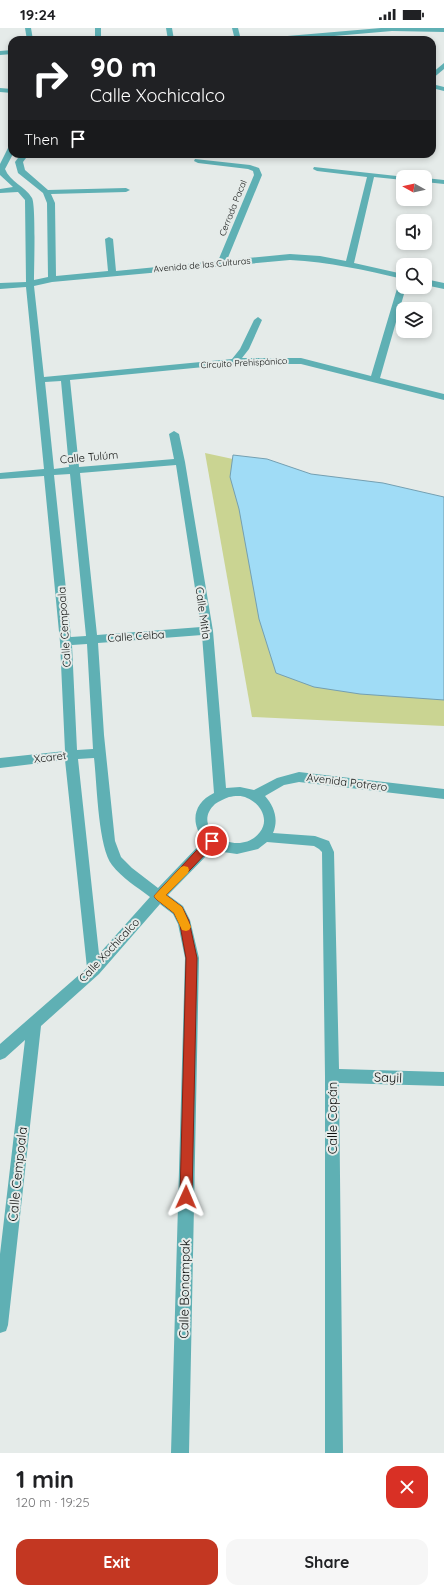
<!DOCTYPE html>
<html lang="en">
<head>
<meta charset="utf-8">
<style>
	:root { --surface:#fff; --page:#f6f6f6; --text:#202124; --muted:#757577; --accent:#c33722 }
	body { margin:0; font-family:Quicksand,sans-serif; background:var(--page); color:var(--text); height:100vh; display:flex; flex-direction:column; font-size:15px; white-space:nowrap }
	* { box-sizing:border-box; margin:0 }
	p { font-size:13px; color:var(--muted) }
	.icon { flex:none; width:22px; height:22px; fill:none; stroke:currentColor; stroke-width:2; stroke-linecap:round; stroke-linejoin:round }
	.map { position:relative; height:1425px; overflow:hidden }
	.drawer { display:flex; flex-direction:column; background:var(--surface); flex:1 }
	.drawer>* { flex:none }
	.hud { position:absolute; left:8px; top:8px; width:428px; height:122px; border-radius:12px; box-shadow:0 2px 6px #0003; background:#202124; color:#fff; overflow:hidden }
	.needle { width:26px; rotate:278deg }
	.tools { position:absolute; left:396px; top:142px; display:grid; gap:8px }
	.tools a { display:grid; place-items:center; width:36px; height:36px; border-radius:8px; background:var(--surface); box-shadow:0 2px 6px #0003; font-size:20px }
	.pin { position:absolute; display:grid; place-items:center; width:34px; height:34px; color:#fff; margin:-17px; border:2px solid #fff; border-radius:50%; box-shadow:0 1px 4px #0007 }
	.me { position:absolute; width:44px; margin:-22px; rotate:1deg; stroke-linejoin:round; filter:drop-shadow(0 0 3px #0008) }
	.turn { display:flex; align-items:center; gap:14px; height:84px; padding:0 16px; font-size:18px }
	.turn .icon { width:52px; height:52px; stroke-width:2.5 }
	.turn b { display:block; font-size:28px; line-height:34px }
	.then { display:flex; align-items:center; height:38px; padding:0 16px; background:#0003; gap:8px; font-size:15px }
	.round { display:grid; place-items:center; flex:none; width:42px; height:42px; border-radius:12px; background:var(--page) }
	.headline { display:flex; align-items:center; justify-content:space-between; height:68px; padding:0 16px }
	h1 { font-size:24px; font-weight:800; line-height:30px }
	.button { display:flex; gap:8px; margin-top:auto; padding:8px 16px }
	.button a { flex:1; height:46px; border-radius:12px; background:var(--accent); color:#fff; font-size:16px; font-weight:800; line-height:46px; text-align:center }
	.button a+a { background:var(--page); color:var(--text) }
	.status { display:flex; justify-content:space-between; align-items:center; height:28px; padding:0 20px; background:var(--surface); direction:ltr }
	.status svg { height:11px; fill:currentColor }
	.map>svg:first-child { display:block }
	.green { fill:#cad492 }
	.water { fill:#a0dcf6; stroke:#749fb1 }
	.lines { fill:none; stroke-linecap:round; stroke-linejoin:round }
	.minor { fill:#5fb0b4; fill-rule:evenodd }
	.route { fill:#c33722; stroke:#7f2416 }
	.slow { fill:#f59e0b }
	.labels { text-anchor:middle; stroke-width:4; stroke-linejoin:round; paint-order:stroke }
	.far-street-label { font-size:9px; fill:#0f1110; stroke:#e5ebe9 }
	.street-label { font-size:11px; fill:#0f1110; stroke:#e5ebe9 }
	.near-street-label { font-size:13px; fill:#0f1110; stroke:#e5ebe9 }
</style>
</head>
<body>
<div class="status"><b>19:24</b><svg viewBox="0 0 49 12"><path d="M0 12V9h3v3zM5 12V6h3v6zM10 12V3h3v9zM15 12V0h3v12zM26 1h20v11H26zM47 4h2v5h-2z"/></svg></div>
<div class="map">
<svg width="444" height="1425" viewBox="0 0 444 1425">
	<rect width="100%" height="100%" fill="#e5ebe9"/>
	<polygon class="green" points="205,425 444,476 444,698 252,689"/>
	<polygon class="water" points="233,427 267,431 311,446 383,455 444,469 444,672 360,666 314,659 276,645 259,591 239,481 230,449"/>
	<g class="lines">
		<g class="minor">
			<polygon points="25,0 31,0 33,12 27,12"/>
			<rect x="95" y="0" width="6" height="12"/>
			<polygon points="166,0 172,0 174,12 168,12"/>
			<polygon points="232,0 238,0 241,12 235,12"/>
			<polygon points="381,0 444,0 444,4 392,3 288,12 261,12 264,10"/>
			<polygon points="12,22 12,26 0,27 0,23"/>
			<polygon points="444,35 444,41 432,51 432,45"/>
			<polygon points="432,56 444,59 444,63 432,60"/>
			<polygon points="0,60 12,61 12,65 0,64"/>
			<path d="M9,118H12L13,126L5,141C10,154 25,158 32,170C36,177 34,239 34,252L48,249L47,175L43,165L18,145L15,134L21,126H29L23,134L25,142L48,162L126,160L130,162L126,164L51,166L55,175L56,248L108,243L105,211L109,209L113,211L116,243L218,233L254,147L253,143L248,141L198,135L194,133L195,131L250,137L259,140L262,147L227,232L290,226L320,228L346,233L367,149L317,143L313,141L314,139L406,149H403V152L374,149L354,235L403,246V259H406L380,350L444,366V372L301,336H235L70,352L79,439L174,431L169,406L174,403L179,406L185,434L213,603L226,760L240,759L254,762L277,750L299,744L444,761V771L299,754L284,757L265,768C274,778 279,791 273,805L315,808L329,813L334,824L339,1041L444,1044V1058L339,1055L343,1425H325V1048L322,824L319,821L314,818L267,814L258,821L237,826L223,824L214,820L168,867L183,878L190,892L199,930L189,1425H171L185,930L178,896L173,886L160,876L99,946L41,998L8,1297L6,1303L0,1305V1226L25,1012L5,1030L0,1032V1016L87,940L65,732L0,740V730L65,723L60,614L44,448L0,451V445L44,441L26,259L0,261V255L26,254L25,172L18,164L0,165V161L13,159L0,147V136ZM290,232C329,234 365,242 403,251L399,254L371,348L301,330H242L249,321L262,292L258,289L254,292L240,321L232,331L44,349L34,258L52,254ZM61,353L69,439L54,441L45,354ZM176,437L201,599L97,607L80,445ZM70,446L86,608L71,609L54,447ZM202,607L214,765C193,775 190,795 204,812L158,860L132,840L121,829L115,813L104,707L98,615ZM87,616L93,721L77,722L72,617ZM94,730C97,755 98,819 112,837C122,850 137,859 150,869L99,926L78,731ZM229,769C234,768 242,767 247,770C260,775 270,791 260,804C239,832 188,801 215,776C219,773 224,771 229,769Z"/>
			<polygon points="425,150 444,152 444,156 425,154"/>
			<polygon points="425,251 444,255 444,261 425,257"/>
		</g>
	</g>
	<polygon class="route" points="212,809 215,810 216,813 215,816 166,867 182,879 189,893 197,930 192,1169 190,1173 186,1175 182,1173 180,1169 186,930 180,897 174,885 156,871 154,868 208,810"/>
	<polygon class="slow" points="184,838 188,839 189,842 188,845 166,867 182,879 191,899 189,902 186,903 182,902 174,885 156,871 154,868 181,839"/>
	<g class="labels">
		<g class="far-street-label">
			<text transform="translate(233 180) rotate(-68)" y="3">Cerrada Pacal</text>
			<text transform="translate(202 237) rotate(-5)" y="3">Avenida de las Culturas</text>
			<text transform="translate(244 335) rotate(-3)" y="3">Circuito Prehispánico</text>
		</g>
		<g class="street-label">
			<text transform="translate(89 429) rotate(-5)" y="4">Calle Tulúm</text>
			<text transform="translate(203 585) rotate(82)" y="4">Calle Mitla</text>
			<text transform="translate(64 599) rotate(-94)" y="4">Calle Cempoala</text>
			<text transform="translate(136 608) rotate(-4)" y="4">Calle Ceiba</text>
			<text transform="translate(50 729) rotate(-7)" y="4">Xcaret</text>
			<text transform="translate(347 754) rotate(7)" y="4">Avenida Potrero</text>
			<text transform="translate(109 922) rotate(-47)" y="4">Calle Xochicalco</text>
		</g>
		<g class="near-street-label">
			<text transform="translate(388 1049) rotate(2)" y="5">Sayil</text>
			<text transform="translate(332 1090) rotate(-90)" y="5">Calle Copán</text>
			<text transform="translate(17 1146) rotate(-84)" y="5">Calle Cempoala</text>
			<text transform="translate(184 1261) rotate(-89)" y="5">Calle Bonampak</text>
		</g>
	</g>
</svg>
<div class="tools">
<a><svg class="needle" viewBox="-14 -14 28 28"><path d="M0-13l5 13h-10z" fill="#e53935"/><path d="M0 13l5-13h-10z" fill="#757577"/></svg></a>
<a><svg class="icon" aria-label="sound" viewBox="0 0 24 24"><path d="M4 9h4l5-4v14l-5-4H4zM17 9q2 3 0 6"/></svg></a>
<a><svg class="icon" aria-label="search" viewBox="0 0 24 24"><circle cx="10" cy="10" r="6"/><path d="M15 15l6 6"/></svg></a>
<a><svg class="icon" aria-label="layers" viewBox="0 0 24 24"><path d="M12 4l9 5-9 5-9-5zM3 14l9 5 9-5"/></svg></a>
</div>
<div class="pin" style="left:212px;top:813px;background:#d93025"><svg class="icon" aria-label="arrive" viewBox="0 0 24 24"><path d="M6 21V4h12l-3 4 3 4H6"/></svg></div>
<svg class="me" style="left:186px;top:1169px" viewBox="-20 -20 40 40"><path d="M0-17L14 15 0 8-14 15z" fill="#c33722" stroke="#fff" stroke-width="4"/></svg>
<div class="hud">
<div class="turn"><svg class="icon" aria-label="right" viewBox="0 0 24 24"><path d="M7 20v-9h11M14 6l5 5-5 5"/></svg><div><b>90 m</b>Calle Xochicalco</div></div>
<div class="then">Then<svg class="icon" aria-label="arrive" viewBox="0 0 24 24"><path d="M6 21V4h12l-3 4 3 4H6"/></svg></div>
</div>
</div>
<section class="drawer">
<div class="headline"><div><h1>1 min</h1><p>120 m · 19:25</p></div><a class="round" style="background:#d93025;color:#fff"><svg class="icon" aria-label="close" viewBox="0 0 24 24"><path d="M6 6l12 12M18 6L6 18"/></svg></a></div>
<div class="button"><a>Exit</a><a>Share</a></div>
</section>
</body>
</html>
